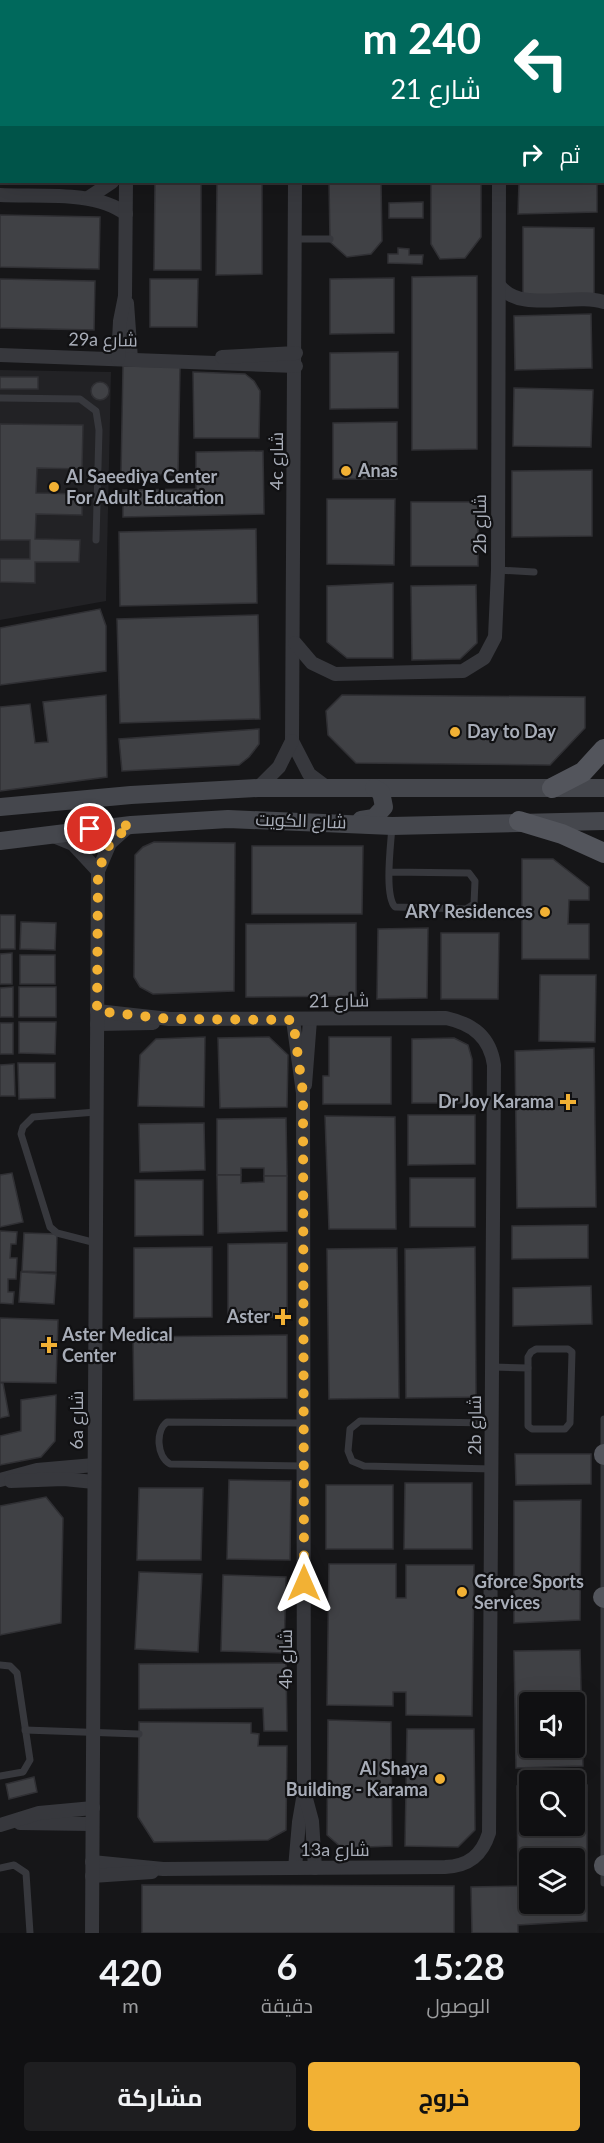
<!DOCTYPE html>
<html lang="ar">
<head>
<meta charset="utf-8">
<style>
	:root { --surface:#101012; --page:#1e1e20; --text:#f1f3f6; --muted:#9c9d9f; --line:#303032; --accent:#f2b134 }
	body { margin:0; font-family:Lato,Cairo,sans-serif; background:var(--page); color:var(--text); direction:rtl; height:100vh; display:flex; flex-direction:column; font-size:22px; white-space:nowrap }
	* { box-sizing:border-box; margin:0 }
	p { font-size:20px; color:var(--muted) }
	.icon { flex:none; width:33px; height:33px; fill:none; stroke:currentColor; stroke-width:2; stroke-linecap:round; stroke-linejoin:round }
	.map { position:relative; height:1933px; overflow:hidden; direction:ltr }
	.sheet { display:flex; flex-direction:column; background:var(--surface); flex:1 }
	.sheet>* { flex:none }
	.hud { position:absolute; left:0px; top:0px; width:604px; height:183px; box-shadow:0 6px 24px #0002,0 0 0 2px var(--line); direction:rtl; background:#00695c; color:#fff; overflow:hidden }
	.buttons { position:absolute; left:519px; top:1692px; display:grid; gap:12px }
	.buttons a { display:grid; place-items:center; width:66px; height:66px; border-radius:6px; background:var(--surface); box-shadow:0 6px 24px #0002,0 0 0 2px var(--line); font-size:30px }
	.pin { position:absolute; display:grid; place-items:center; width:51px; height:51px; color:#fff; margin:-26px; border:3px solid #fff; border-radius:50%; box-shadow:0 2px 6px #0007 }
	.me { position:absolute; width:66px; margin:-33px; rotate:0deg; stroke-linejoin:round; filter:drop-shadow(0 0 4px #0008) }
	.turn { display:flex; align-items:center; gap:21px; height:126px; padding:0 24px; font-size:27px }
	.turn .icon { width:78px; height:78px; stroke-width:2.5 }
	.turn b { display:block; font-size:42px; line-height:51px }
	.then { display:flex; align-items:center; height:57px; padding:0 24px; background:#0003; gap:12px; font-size:22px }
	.eta { display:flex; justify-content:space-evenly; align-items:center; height:102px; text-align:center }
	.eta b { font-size:36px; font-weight:700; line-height:42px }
	.cta { display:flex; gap:12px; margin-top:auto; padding:12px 24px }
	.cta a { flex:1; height:69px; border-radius:6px; background:var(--accent); color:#111; font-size:24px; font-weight:700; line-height:69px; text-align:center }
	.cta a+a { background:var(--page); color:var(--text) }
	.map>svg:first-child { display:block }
	.built { fill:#222225 }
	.building { fill:#404145; stroke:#303034; stroke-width:1.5; fill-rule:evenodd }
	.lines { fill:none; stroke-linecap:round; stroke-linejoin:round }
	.lane { stroke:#37383d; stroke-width:7 }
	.street { stroke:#37383d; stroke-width:14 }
	.secondary { stroke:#45474d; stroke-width:18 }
	.primary { stroke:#53555c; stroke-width:20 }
	.route { stroke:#f2b134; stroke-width:10; stroke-dasharray:0 18 }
	.poi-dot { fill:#f2b134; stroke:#111113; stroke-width:2 }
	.labels { text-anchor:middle; stroke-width:4.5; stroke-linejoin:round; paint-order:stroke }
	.street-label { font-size:18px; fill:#a8adb8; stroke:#111113 }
	.poi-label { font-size:18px; font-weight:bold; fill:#a8adb8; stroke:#111113; text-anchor:start }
</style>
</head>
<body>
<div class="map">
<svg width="604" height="1933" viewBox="0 0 604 1933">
	<rect width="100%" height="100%" fill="#161618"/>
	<polygon class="built" points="0,370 111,372 106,601 0,620"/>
	<g class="building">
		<polygon points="0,0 52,0 2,2 2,26"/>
		<rect x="521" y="0" width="72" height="2"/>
		<polygon points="155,182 201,182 201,270 154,270"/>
		<polygon points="217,182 262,182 262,274 216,275"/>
		<polygon points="329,182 381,182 382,241 371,254 347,257 330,242"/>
		<polygon points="431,182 481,182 481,237 465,258 440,259 431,244"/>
		<polygon points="519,182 597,182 597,212 518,214"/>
		<polygon points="423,202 423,218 389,218 389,203"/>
		<polygon points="0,215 100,217 99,269 0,267"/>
		<polygon points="523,227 594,228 594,297 523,297"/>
		<polygon points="398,248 409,249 409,255 423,255 422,264 388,263 388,254 398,254"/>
		<polygon points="477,276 477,449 412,450 412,277"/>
		<polygon points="394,278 394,333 330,334 330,279"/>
		<polygon points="0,279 95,281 94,330 0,328"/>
		<polygon points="150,279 198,279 197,327 150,327"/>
		<polygon points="591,314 592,368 515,370 514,316"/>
		<polygon points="398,352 398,408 330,409 330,353"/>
		<polygon points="123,366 180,367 178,475 121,474"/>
		<polygon points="193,372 245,374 254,381 260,391 259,438 194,438"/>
		<rect x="0" y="377" width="38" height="12"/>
		<circle cx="100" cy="391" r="9"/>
		<polygon points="514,388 593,390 591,447 513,446"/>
		<polygon points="397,422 397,479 333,479 333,423"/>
		<polygon points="0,424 83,425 82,469 37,468 36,493 82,494 82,515 36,514 35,539 80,540 79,562 35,562 35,583 0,582 0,559 30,559 30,540 0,540"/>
		<polygon points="263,451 264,514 123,517 123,490 196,489 196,452"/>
		<polygon points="592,470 592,536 512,537 512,471"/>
		<polygon points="327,499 395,499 394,565 327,564"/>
		<rect x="411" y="502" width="67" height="64"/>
		<polygon points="256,529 257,603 120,606 119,532"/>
		<polygon points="393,583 393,658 347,658 327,642 327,586"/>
		<polygon points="476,585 477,643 460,659 412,660 411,586"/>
		<polygon points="100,609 106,626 106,671 0,685 0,628"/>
		<polygon points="258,615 260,719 120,723 117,619"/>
		<polygon points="106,695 107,777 0,791 0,707 30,704 35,743 48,742 43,702"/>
		<polygon points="342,695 585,697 585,728 550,765 356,763 328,735 326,711"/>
		<polygon points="259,729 259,744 249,757 239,765 122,771 119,739"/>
		<polygon points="154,842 235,843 234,991 153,994 140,987 134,977 135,855 143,847"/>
		<polygon points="252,846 363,846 362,914 252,914"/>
		<polygon points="522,859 553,859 589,887 589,900 569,900 568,924 589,924 589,959 522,959"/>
		<rect x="0" y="915" width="15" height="34"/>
		<polygon points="21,922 56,923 55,950 20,949"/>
		<polygon points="356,923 356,996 246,997 246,924"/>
		<polygon points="428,928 427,998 377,999 378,929"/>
		<polygon points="441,933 499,933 498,999 441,999"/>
		<polygon points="12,953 12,984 0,984 0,954"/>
		<rect x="20" y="955" width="35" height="29"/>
		<polygon points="540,975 596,975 595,1042 539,1041"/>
		<polygon points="13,987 13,1017 0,1017 0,988"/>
		<rect x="19" y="987" width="37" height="30"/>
		<polygon points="19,1022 56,1022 55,1054 19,1053"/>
		<rect x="0" y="1023" width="13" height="31"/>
		<polygon points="205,1037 204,1107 138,1106 140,1055 156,1039"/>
		<polygon points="269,1037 288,1055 287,1107 220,1108 218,1038"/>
		<polygon points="329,1037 391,1037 391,1104 323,1104 323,1076 329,1076"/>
		<polygon points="454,1038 468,1045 472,1059 472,1103 412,1103 412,1039"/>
		<polygon points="594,1048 596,1207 517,1208 515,1051"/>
		<polygon points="18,1063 55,1063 55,1098 19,1099"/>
		<polygon points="14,1064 15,1096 0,1096 0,1065"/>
		<polygon points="408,1115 475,1115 475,1164 408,1165"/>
		<polygon points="325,1116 395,1117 396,1229 329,1229"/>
		<polygon points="286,1118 287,1176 264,1176 264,1168 241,1168 241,1175 217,1175 217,1119"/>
		<polygon points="204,1123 205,1170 140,1172 139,1124"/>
		<polygon points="12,1173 23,1222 0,1227 0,1175"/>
		<polygon points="217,1175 241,1175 241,1183 264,1182 264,1176 287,1176 287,1231 218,1233"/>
		<rect x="410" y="1178" width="65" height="49"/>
		<polygon points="135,1180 203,1180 203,1235 135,1236"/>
		<polygon points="588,1225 588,1258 512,1259 512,1226"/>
		<polygon points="0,1231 17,1232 16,1244 11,1244 10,1258 17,1258 16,1279 8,1279 8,1292 14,1292 13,1304 0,1303"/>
		<polygon points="24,1233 57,1234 56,1272 22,1271"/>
		<polygon points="287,1243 287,1317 228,1317 228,1244"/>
		<polygon points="212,1247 212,1317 134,1318 134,1248"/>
		<polygon points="475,1247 476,1397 406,1398 405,1249"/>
		<polygon points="397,1248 399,1398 329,1399 327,1249"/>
		<polygon points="21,1272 56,1274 54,1304 19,1302"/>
		<polygon points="591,1286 592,1324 513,1326 513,1288"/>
		<polygon points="0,1318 58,1320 56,1383 0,1382"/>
		<polygon points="287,1335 287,1398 134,1400 133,1337"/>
		<polygon points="0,1383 3,1383 9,1416 0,1418"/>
		<polygon points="56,1395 55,1441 41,1457 0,1465 0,1436 21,1431 21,1400"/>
		<polygon points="515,1454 591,1454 591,1484 516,1485"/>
		<polygon points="229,1480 291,1481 290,1560 227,1559"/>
		<polygon points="405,1483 472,1483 472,1549 404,1549"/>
		<rect x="326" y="1485" width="67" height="64"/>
		<polygon points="139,1488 203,1488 201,1560 137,1560"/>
		<polygon points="46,1497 63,1518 61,1623 0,1635 0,1506"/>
		<polygon points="581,1500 580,1620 514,1623 514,1501"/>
		<polygon points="329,1564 396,1564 396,1598 406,1598 406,1565 474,1565 472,1716 406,1715 406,1692 393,1692 393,1706 327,1705"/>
		<polygon points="139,1572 202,1574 198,1652 135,1649"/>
		<polygon points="223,1575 286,1577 284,1653 221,1651"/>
		<path d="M580,1650L583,1766L516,1768L514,1651ZM530,1702H574V1748H530Z"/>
		<polygon points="286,1663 287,1731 264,1731 263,1708 139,1709 139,1664"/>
		<polygon points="328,1720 391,1722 392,1846 342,1848 327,1835"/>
		<polygon points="139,1722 251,1723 251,1733 259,1734 258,1746 287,1746 286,1830 268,1840 154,1842 138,1817"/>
		<polygon points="407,1729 474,1729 475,1830 458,1847 405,1846"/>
		<polygon points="34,1777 37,1792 9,1799 6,1784"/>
		<path d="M587,1785V1921L518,1925V1933H472L471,1887L518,1886L517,1786H530V1826H574V1786ZM530,1858H574V1904H530Z"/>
		<polygon points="142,1885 454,1886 454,1933 142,1933"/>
	</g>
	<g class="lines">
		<g class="lane">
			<polyline points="603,0 604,123"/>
			<polyline points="296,239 330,239"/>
			<polyline points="0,398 80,399 96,411 99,430 96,540"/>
			<polyline points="498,570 534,572"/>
			<path d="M390,872L469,873L475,881L474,904L466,909L395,907C384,895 391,843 392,826"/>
			<polyline points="96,1243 57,1233 50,1227 21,1134 23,1127 33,1117 96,1112"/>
			<polygon points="536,1349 568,1349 572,1352 570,1423 565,1429 532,1429 528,1426 528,1357 531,1352"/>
			<polyline points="493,1367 528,1368"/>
			<polyline points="604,1419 604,1883"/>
			<path d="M304,1423L167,1422C155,1431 157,1457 170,1464L304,1466"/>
			<polyline points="493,1469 364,1466 352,1461 348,1451 350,1429 360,1421 493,1423"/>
			<polyline points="0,1665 10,1666 17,1673 30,1760 23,1772 0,1776"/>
			<polyline points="25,1730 139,1734"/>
			<polyline points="0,1868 14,1865 26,1873 30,1933"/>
		</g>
		<g class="street">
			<polyline points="128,2 128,0"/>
			<polyline points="296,2 296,0"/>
			<polyline points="500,2 500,0"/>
			<polyline points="0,42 2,42"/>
			<polyline points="295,182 292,741 309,774 329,789"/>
			<path d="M0,195C38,197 95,190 126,214"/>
			<polyline points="88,198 112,182"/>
			<path d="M499,285C520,314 573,292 604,302"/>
			<polyline points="127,303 131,359"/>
			<polyline points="0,355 296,366"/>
			<polyline points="222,357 296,353"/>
			<polyline points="118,359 120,321 125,296 126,182"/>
			<polyline points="295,643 312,663 335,674 463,671 484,658 495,637 498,570 499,182"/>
			<polyline points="258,788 279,767 292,741"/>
			<polyline points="51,835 73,844 98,871"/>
			<polyline points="293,1020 303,1093 304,1793 299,1822 295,1868"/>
			<polyline points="97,1024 153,1023"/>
			<polyline points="305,1085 310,1020"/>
			<polyline points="0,1480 37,1470 94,1465"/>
			<polyline points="11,1481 64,1479 94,1482"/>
			<polyline points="305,1795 312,1821 315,1868"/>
			<polyline points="20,1823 92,1824"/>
			<polyline points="0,1825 39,1813 93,1808"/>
			<path d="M92,1862L163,1869L445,1867C469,1866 482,1855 489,1833L494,1065C490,1037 473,1024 446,1018L169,1019L97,1011"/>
			<polyline points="92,1876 152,1872"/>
			<polyline points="92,1933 98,871 110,843 130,825"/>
		</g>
		<g class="secondary">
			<polyline points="0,807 131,795 258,788 604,788"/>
			<polyline points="361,820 374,818 384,807 381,792 374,788"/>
			<polyline points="0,841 131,825 228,819 392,826 604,821"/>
		</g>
		<g class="primary">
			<polyline points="552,788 583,772 604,749"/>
			<polyline points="519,821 562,834 604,853"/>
			<polyline points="604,1455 604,1454"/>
			<polyline points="603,1597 604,1598"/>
			<polyline points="604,1865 604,1866"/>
		</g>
	</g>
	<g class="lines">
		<polyline class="route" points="90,829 131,825 110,843 98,871 97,1011 169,1019 293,1020 303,1093 304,1583"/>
	</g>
	<g class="poi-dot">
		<circle cx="346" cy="471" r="6"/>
		<circle cx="54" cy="487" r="6"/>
		<circle cx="455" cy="732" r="6"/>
		<circle cx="545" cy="912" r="6"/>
		<path d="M565 1093h6v6h6v6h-6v6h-6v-6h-6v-6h6z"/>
		<path d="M280 1308h6v6h6v6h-6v6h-6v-6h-6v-6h6z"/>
		<path d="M46 1336h6v6h6v6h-6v6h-6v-6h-6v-6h6z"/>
		<circle cx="462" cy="1592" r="6"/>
		<circle cx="440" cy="1779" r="6"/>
	</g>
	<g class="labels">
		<g class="street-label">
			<text transform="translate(103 340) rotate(1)" y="6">29a شارع</text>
			<text transform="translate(277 461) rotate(-90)" y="6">4c شارع</text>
			<text transform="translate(480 524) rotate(-90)" y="6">2b شارع</text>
			<text transform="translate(301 821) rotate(2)" y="6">شارع الكويت</text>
			<text transform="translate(339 1001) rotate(-1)" y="6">شارع 21</text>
			<text transform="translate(77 1420) rotate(-90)" y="6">6a شارع</text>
			<text transform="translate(475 1425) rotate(-90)" y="6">2b شارع</text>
			<text transform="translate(286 1659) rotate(-90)" y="6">4b شارع</text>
			<text x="335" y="1856">13a شارع</text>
		</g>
		<g class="poi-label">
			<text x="358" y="477">Anas</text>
			<text x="66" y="483">Al Saeediya Center<tspan x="66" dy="21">For Adult Education</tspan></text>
			<text x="467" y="738">Day to Day</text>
			<text x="533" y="918" text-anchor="end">ARY Residences</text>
			<text x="554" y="1108" text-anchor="end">Dr Joy Karama</text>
			<text x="270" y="1323" text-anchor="end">Aster</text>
			<text x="62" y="1341">Aster Medical<tspan x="62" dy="21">Center</tspan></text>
			<text x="474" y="1588">Gforce Sports<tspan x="474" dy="21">Services</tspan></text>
			<text x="428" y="1775" text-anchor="end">Al Shaya<tspan x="428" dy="21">Building - Karama</tspan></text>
		</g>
	</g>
</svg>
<div class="buttons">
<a><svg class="icon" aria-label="sound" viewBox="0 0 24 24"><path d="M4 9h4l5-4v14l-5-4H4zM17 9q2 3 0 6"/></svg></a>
<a><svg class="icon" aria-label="search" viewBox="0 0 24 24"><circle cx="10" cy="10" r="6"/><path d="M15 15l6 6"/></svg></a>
<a><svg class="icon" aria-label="layers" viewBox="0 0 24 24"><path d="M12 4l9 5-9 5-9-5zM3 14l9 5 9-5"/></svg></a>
</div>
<div class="pin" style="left:90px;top:829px;background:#d93025"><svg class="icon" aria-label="arrive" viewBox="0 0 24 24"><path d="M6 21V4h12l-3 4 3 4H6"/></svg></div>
<svg class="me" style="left:304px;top:1583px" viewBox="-20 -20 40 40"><path d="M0-17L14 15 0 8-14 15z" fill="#f2b134" stroke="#fff" stroke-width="4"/></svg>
<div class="hud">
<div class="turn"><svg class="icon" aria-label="left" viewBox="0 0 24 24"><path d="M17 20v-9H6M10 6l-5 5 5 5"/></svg><div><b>240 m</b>شارع 21</div></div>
<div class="then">ثم<svg class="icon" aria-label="right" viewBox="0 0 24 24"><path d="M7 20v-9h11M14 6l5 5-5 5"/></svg></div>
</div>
</div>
<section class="sheet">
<div class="eta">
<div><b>15:28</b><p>الوصول</p></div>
<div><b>6</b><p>دقيقة</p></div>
<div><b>420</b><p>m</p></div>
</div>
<div class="cta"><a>خروج</a><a>مشاركة</a></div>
</section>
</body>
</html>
